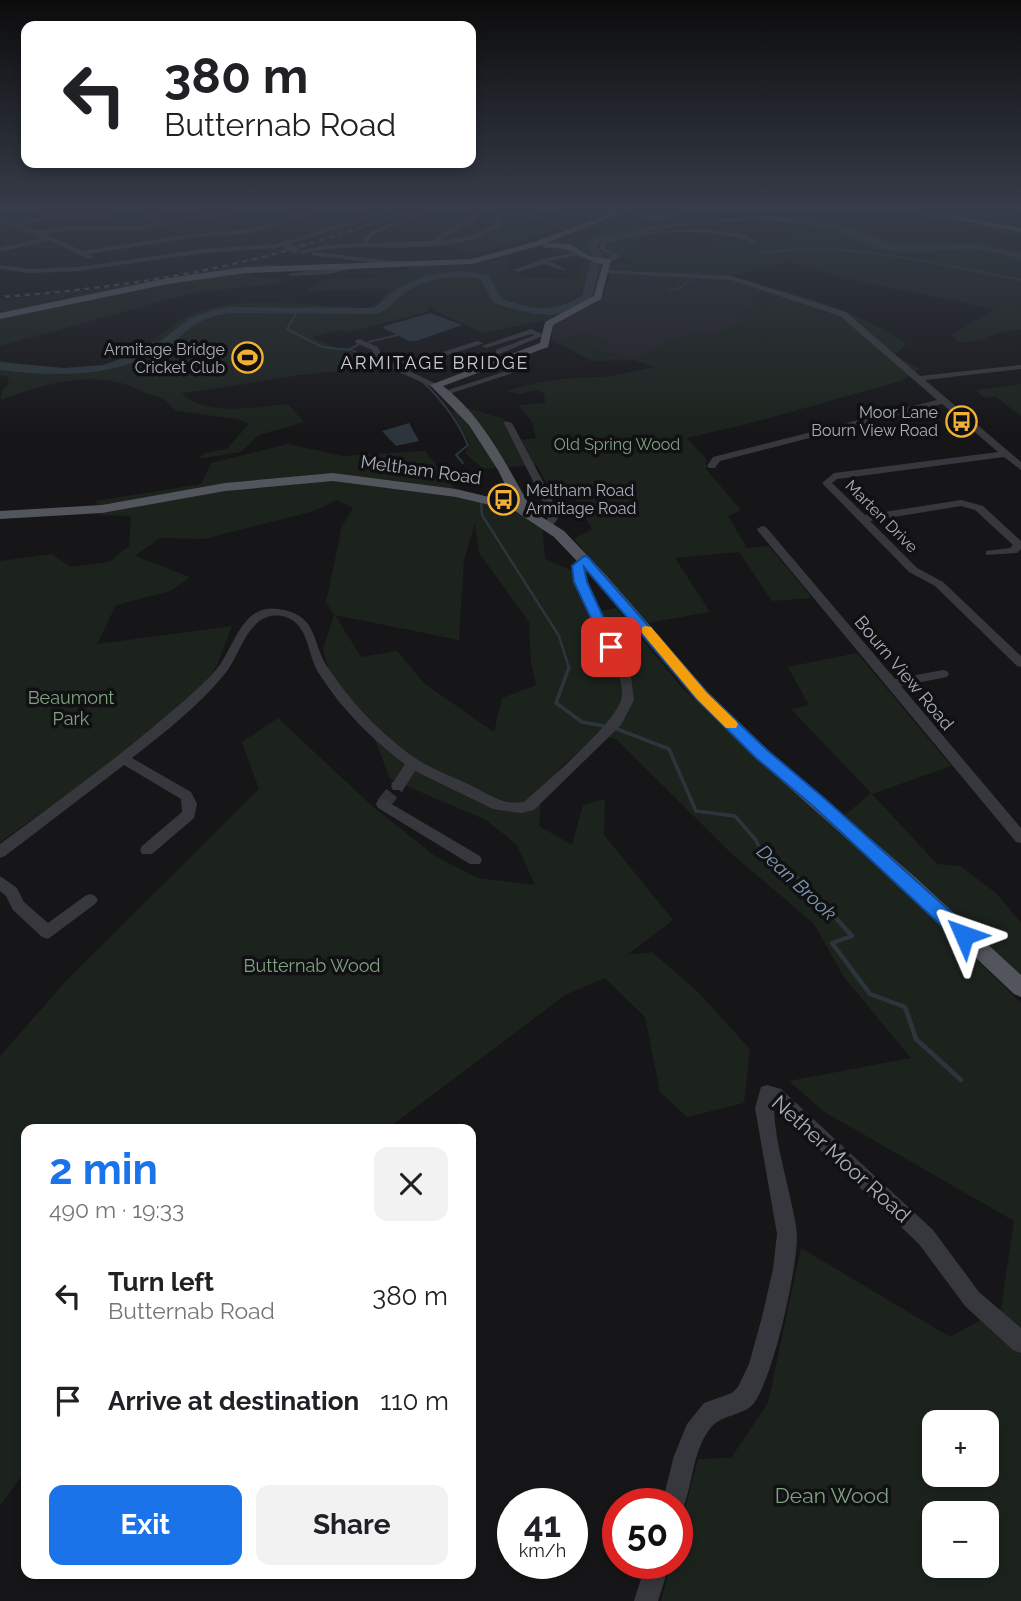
<!DOCTYPE html>
<html lang="en">
<head>
<meta charset="utf-8">
<style>
	:root { --surface:#fff; --page:#f2f2f2; --text:#202124; --muted:#757577; --accent:#1a73e8 }
	body { margin:0; font-family:Raleway,sans-serif; background:var(--page); color:var(--text); height:100vh; display:flex; flex-direction:column; font-size:26px; white-space:nowrap }
	* { box-sizing:border-box; margin:0 }
	p { font-size:23px; color:var(--muted) }
	.icon { flex:none; width:38px; height:38px; fill:none; stroke:currentColor; stroke-width:2; stroke-linecap:round; stroke-linejoin:round }
	.map { position:relative; flex:1; overflow:hidden }
	.details { position:absolute; left:21px; top:1124px; width:455px; height:455px; display:flex; flex-direction:column; background:var(--surface); border-radius:14px; box-shadow:0 4px 10px #0003 }
	.details>* { flex:none }
	.guide { position:absolute; left:21px; top:21px; width:455px; height:147px; border-radius:14px; box-shadow:0 4px 10px #0003; background:#fff; color:var(--text); overflow:hidden }
	.buttons { position:absolute; left:922px; top:1410px; display:grid; gap:14px }
	.buttons a { display:grid; place-items:center; width:77px; height:77px; border-radius:14px; background:var(--surface); box-shadow:0 4px 10px #0003; font-size:35px }
	.speed { position:absolute; left:497px; top:1488px; display:flex; gap:14px; font-size:35px; font-weight:700; text-align:center }
	.speed>* { display:grid; place-content:center; width:91px; height:91px; border-radius:50%; background:var(--surface); box-shadow:0 4px 10px #0003; line-height:1 }
	.speed small { font-size:18px; font-weight:400 }
	.speed .limit { border:10px solid #d22; background:#fff; color:#111 }
	.pin { position:absolute; display:grid; place-items:center; width:60px; height:60px; color:#fff; margin:-30px; border-radius:14px; box-shadow:0 4px 10px #0006 }
	.me { position:absolute; width:77px; margin:-38px; rotate:313deg; stroke-linejoin:round; filter:drop-shadow(0 0 5px #0008) }
	.turn { display:flex; align-items:center; gap:24px; height:147px; padding:0 28px; font-size:32px }
	.turn .icon { width:91px; height:91px; stroke-width:2.5 }
	.turn b { display:block; font-size:49px; line-height:60px }
	.round { display:grid; place-items:center; flex:none; width:74px; height:74px; border-radius:14px; background:var(--page) }
	.summary { display:flex; align-items:center; justify-content:space-between; height:119px; padding:0 28px }
	h1 { font-size:42px; font-weight:700; line-height:52px; color:var(--accent) }
	.cta { display:flex; gap:14px; margin-top:auto; padding:14px 28px }
	.cta a { flex:1; height:80px; border-radius:14px; background:var(--accent); color:#fff; font-size:28px; font-weight:700; line-height:80px; text-align:center }
	.cta a+a { background:var(--page); color:var(--text) }
	ul { padding:0; list-style:none }
	li { display:flex; align-items:center; gap:21px; height:105px; padding:0 28px }
	li div { flex:1 }
	li b { display:block; font-size:26px }
	li em { font-style:normal }
	.map>svg:first-child { display:block }
	.built { fill:#222225 }
	.green { fill:#1c231d; fill-rule:evenodd }
	.water { fill:#2c353c }
	.lines { fill:none; stroke-linecap:round; stroke-linejoin:round }
	.stream-far3 { stroke:#2c353c; stroke-width:2 }
	.stream-far2 { stroke:#2c353c; stroke-width:2.5 }
	.stream-far1 { stroke:#2c353c; stroke-width:3.5 }
	.stream { stroke:#2c353c; stroke-width:4.5 }
	.river { fill:#2c353c; fill-rule:evenodd }
	.minor-tunnel { stroke:#333438; stroke-width:14; stroke-dasharray:14 7; stroke-linecap:butt }
	.minor { fill:#37383d; fill-rule:evenodd }
	.major { fill:#53555c; fill-rule:evenodd }
	.rail-casing { stroke:#4a4c52; stroke-width:2.5 }
	.rail { stroke:#111113; stroke-width:2; stroke-dasharray:5; stroke-linecap:butt }
	.minor-bridge { stroke:#37383d; stroke-width:7 }
	.route { fill:#1a73e8; stroke:#114b97; stroke-width:2 }
	.slow { fill:#f59e0b }
	.labels { text-anchor:middle; stroke-width:7; stroke-linejoin:round; paint-order:stroke }
	.far-poi-label { font-size:16px; fill:#a8adb8; stroke:#111113; text-anchor:end }
	.far-park-label { font-size:16px; fill:#7fa381; stroke:#111113 }
	.far-street-label { font-size:16px; fill:#a8adb8; stroke:#111113 }
	.far-quarter-label { font-size:18px; letter-spacing:2px; fill:#c9ccd4; stroke:#111113 }
	.street-label { font-size:18px; fill:#a8adb8; stroke:#111113 }
	.park-label { font-size:18px; fill:#7fa381; stroke:#111113 }
	.water-label { font-size:19px; font-style:italic; fill:#7f9bb3; stroke:#111113 }
	.near-street-label { font-size:21px; fill:#a8adb8; stroke:#111113 }
	.near-park-label { font-size:21px; fill:#7fa381; stroke:#111113 }
</style>
</head>
<body>
<div class="map">
<svg width="1021" height="1601" viewBox="0 0 1021 1601">
	<rect width="100%" height="100%" fill="#161618"/>
	<polygon class="built" points="611,274 730,278 764,287 756,302 739,315 748,318 728,330 714,335 696,331 634,360 594,350 606,342 587,334 553,341 551,326 602,298"/>
	<g class="green">
		<path d="M502,210C517,210 534,221 549,226L550,231L511,245L497,246L475,254L449,246H435L475,243L472,239L491,233L501,225Z"/>
		<polygon points="521,210 620,210 569,229 551,223 564,217 545,210 527,214"/>
		<path d="M633,210H649L637,219L655,222L675,215L700,219L722,216H781L830,220L883,242H980L1021,251V330C999,329 980,344 958,342L952,334L995,309L861,282L789,262L731,276L690,277L675,288L667,287L664,276L600,275L594,297L549,320L482,333L438,312L431,305L427,312L345,333L340,330L312,337L328,345L371,359L339,367L347,371C292,373 237,387 182,393C202,417 260,407 288,404L304,422L259,435L241,452L198,459L205,453L227,449L249,424L238,419L176,411C159,392 158,399 139,390C95,368 44,384 0,400L3,389L9,383L7,376H0V361C38,365 84,377 121,361C149,350 170,320 202,310C247,296 318,306 366,308L378,303L389,289L304,291L326,279L368,278L376,275L357,272L409,271V265H451L509,259L507,269L524,277L578,279L585,260L547,248L545,244L556,240L582,242L583,237L618,227L597,232L583,228ZM753,222L784,227L798,243L730,242L650,252L636,241L640,236L606,243L605,247C614,255 624,255 633,264L605,263L613,256L601,252L597,246L599,241L667,228Z"/>
		<polygon points="886,210 1021,210 1021,237"/>
		<polygon points="276,263 281,265 251,272 251,274 257,278 279,278 283,283 192,293 0,346 0,300 114,287 222,266"/>
		<path d="M765,286C818,299 861,314 907,344L894,355L920,369L901,381L755,422L687,438L706,459V469L741,510L728,516L747,548L769,546L812,598L772,601L739,552L675,558L710,612L647,623L574,539L592,529L574,497L552,494L537,465L483,469L465,453L470,443L452,412L462,406L504,419C513,440 513,442 536,438L532,422L518,405L545,403L544,393L535,390L521,394L507,391C541,380 565,378 600,377C618,376 637,370 655,367L634,360L592,361L553,341L587,334L607,341L595,351L634,360L696,331L714,335L748,318L738,315L756,302Z"/>
		<polygon points="1021,384 1021,416 995,396 985,398 975,390"/>
		<path d="M288,444L343,456L425,451L461,497L494,503L542,525L545,559L575,572L590,613L616,608L684,690L914,899L1021,1003V1601H661L671,1563H677V1539L698,1459L731,1458L768,1403L801,1248L950,1337L1001,1309L1014,1221L823,1111L789,1081L911,1058L844,977L814,924L732,854L616,739L598,736L563,765L541,791L539,826L572,845L583,805L605,799L604,835L673,920L627,955L652,952L698,992L750,1049L744,1103L687,1117L660,1092L645,1017L605,978L565,995L387,1129H26V1470L0,1506V1056L66,981L259,789L242,742L278,718L372,806L435,856L478,878L535,885L517,845L486,820L390,779L370,727L337,701L323,649L334,615L326,602L342,526L353,508L337,500L314,511L204,539L160,538L135,556L190,577L171,591L116,605L97,644L232,626L216,668L197,692L112,763L0,842V561L52,554L71,567L109,562L129,546L131,516L101,515L96,501L201,484L211,463ZM475,523L479,553L529,622L531,661L536,685L502,698L494,732L425,684L397,651L361,657L335,615L459,640L464,560ZM934,1423H987V1475H934ZM934,1514H987V1566H934Z"/>
		<polygon points="857,653 951,766 872,794 937,864 960,866 996,893 1021,923 1021,979 843,817 871,793 791,709 809,705 788,667"/>
	</g>
	<g class="water">
		<polygon points="430,313 462,325 416,341 409,341 383,328 385,326"/>
		<polygon points="409,423 419,441 396,446 382,431"/>
	</g>
	<g class="lines">
		<g class="stream-far3">
			<path d="M761,253C850,240 934,264 1021,280"/>
			<polyline points="670,291 682,287 697,273"/>
			<polyline points="298,310 287,329 322,347 352,350 368,359"/>
			<polyline points="369,342 397,335"/>
			<polyline points="347,350 358,345"/>
			<path d="M422,381C441,399 458,421 468,445L456,455L463,463"/>
		</g>
		<polyline class="stream-far2" points="481,502 482,515 559,636 569,668"/>
		<g class="stream-far1">
			<polyline points="569,667 556,703 582,722 604,726"/>
			<polyline points="617,729 669,749 696,811 735,816 755,839 764,855 779,862 806,885 828,909"/>
		</g>
		<polyline class="stream" points="826,907 852,936 832,943 870,994 905,1007 916,1039 961,1080"/>
		<path class="river" d="M768,216L835,223L895,245L974,244L1021,254V260C1005,255 991,250 974,249C947,248 921,254 894,251C869,248 848,231 823,227C751,213 671,224 600,242L597,247L603,253L592,298C562,324 529,314 494,303L480,279C454,274 425,278 403,294C393,302 388,311 376,314L229,313C214,316 201,319 189,329C180,336 174,344 164,349C111,378 58,377 0,370V362L64,368L103,365L138,353L162,340L189,319L213,310L229,307L374,308L398,288L427,275L463,271L488,275L502,299C537,310 548,314 582,296L593,254L587,248L593,238L676,222Z"/>
		<polyline class="minor-tunnel" points="383,804 398,786"/>
		<g class="minor">
			<polygon points="165,210 176,210 156,215 163,222 234,210 246,210 133,231 72,230 44,234 83,251 190,234 251,229 314,210 322,210 252,233 190,238 89,254 92,257 89,259 49,240 0,252 0,248 43,238 0,222 0,218 14,223 54,214 105,214 107,217 54,218 21,225 37,231 72,226 133,227 157,223 148,214"/>
			<polygon points="387,210 395,210 277,248 203,253 78,271 30,273 0,269 0,265 30,269 78,267 203,249 276,244"/>
			<path d="M424,210H432L374,234L368,243L433,241L442,232L474,215H478L474,221L440,241L476,234L494,225L497,210H503L499,227C461,253 404,246 360,247C340,247 321,250 301,254L298,252L320,246L361,243L370,232Z"/>
			<polygon points="514,210 522,210 573,231 568,232"/>
			<path d="M648,210H655L647,217C664,218 672,209 686,210L660,222L642,220L641,215Z"/>
			<path d="M705,229L743,234L757,241L754,243C710,226 651,230 606,244L605,248L620,256L608,264L605,262L612,256L599,249L601,242C634,231 670,230 705,229Z"/>
			<polygon points="581,251 583,254 549,261 565,269 565,271 544,264 517,272 514,270 543,259"/>
			<polygon points="313,252 401,262 404,264 401,266 311,255"/>
			<polygon points="359,264 361,267 328,274 291,276 288,274"/>
			<polygon points="606,270 732,276 846,312 920,376 1021,365 1021,369 925,380 1021,462 1021,470 1004,457 837,479 832,483 865,515 961,500 983,506 1021,541 1021,549 1017,553 986,555 986,551 1010,548 1013,545 975,510 961,506 870,521 917,568 943,582 1021,656 1021,667 1017,666 935,586 909,572 822,483 834,473 998,452 942,404 720,461 715,468 709,468 707,466 713,457 937,400 840,316 731,280 604,273"/>
			<polygon points="531,329 545,335 499,354 496,354 496,350 535,335 531,334 486,348 482,346"/>
			<polygon points="359,339 378,347 383,359 439,385 432,387 377,362 372,350 356,343 355,341"/>
			<polygon points="477,341 484,343 415,366 395,362 404,358 415,361"/>
			<polygon points="518,367 525,369 449,394 442,392"/>
			<polygon points="505,421 512,423 551,497 558,518 552,527 543,525 548,518 541,497 504,423"/>
			<polygon points="762,526 766,527 895,679 943,670 947,671 949,674 947,677 901,686 1021,828 1021,843 1016,842 758,531 757,529"/>
			<path d="M584,557L589,560L584,567L588,582L631,677L634,700L621,725L534,810L521,813L493,809L415,771L403,790H393L391,786L405,764C372,740 340,707 318,672C309,657 309,635 296,623C285,613 268,613 257,623C242,636 237,660 223,676C197,707 164,733 132,758L191,792L197,804L194,818L152,854H142L140,850L142,846L182,812L181,799L124,765L5,856L0,858V844C51,806 103,769 152,728C173,710 196,692 215,671C234,650 241,603 278,609C320,615 310,642 329,669C351,703 384,737 418,760C434,770 453,777 470,785C488,794 503,806 524,802C545,783 620,720 622,696C623,681 615,664 609,650C596,622 580,596 573,566Z"/>
			<polygon points="383,799 480,856 482,860 480,864 470,864 378,808 376,804 378,800"/>
			<polygon points="0,876 17,888 24,902 48,923 85,896 90,894 95,896 98,900 95,904 48,939 42,937 13,910 6,896 0,891"/>
			<path d="M767,1085L781,1089L933,1230L979,1292L1021,1328V1353L1013,1350L965,1306L919,1244L774,1106C774,1137 786,1175 792,1206C794,1216 797,1227 797,1238C796,1273 774,1375 754,1403C743,1417 721,1413 709,1430C692,1453 693,1485 682,1511L677,1513V1503H662L674,1456L687,1424L704,1403L732,1393L738,1387L749,1364L762,1317L773,1269L777,1234L755,1108L761,1087Z"/>
			<polygon points="646,1563 670,1563 658,1601 634,1601"/>
		</g>
		<g class="major">
			<path d="M621,210H631L546,243L570,244L589,256L611,260L601,299L553,325L548,347L443,386C481,415 504,460 527,501L526,507L564,531L605,574L708,692L768,750L915,877L1021,975V997L1014,994L901,887L756,758L696,700L595,580L554,537L515,511L456,497L333,481L225,491L102,513L0,519V511L102,505L225,483L333,473L456,489L514,503L498,470L469,425L430,385L540,343L545,322L594,296L603,264C582,260 568,245 545,248L542,245L472,264L246,273L168,284L0,319V313L168,278L246,267L472,259L534,242Z"/>
			<polygon points="907,210 922,210 1021,228 1021,232"/>
		</g>
		<defs>
			<path id="rail" d="M0,297C87,291 174,279 259,258C312,245 362,226 413,210"/>
		</defs>
		<use href="#rail" class="rail-casing"/>
		<use href="#rail" class="rail"/>
		<polyline class="minor-bridge" points="288,247 295,250"/>
	</g>
	<linearGradient id="sky" x2="0" y2="1"><stop stop-color="#0c0c0d"/><stop offset="0.48" stop-color="#363c48"/><stop offset="1" stop-color="#363c48" stop-opacity="0"/></linearGradient>
	<rect width="1021" height="434" fill="url(#sky)"/>
	<polygon class="route" points="584,556 588,557 707,693 767,750 824,798 971,930 973,935 971,941 964,943 958,941 813,806 756,758 697,699 584,567 587,582 617,647 615,650 606,650 574,582 572,566"/>
	<polygon class="slow" points="646,626 651,627 707,693 736,721 738,724 736,728 726,728 697,699 642,633 642,627"/>
	<defs>
		<symbol id="stadium-ring" viewBox="-11 -11 22 22"><circle r="9.5" fill="#111113" stroke="#f2b134" stroke-width="1.5"/><path d="M0-5a6.5 5 0 1 0 0 10a6.5 5 0 1 0 0-10ZM-3.5-1.8h7v3.6h-7Z" fill="#f2b134"/></symbol>
		<symbol id="bus-ring" viewBox="-11 -11 22 22"><circle r="9.5" fill="#111113" stroke="#f2b134" stroke-width="1.5"/><path d="M-5-6H5V4H4V6H2V4H-2V6H-4V4H-5ZM-3.5-4V0h7V-4ZM-3.5 1.2v1.5H-2V1.2ZM2 1.2v1.5H3.5V1.2Z" fill="#f2b134"/></symbol>
	</defs>
	<g fill-rule="evenodd">
		<use href="#stadium-ring" x="230" y="340" width="35" height="35"/>
		<use href="#bus-ring" x="944" y="404" width="35" height="35"/>
		<use href="#bus-ring" x="486" y="482" width="35" height="35"/>
	</g>
	<g class="labels">
		<g class="far-poi-label">
			<text x="225" y="355">Armitage Bridge<tspan x="225" dy="18">Cricket Club</tspan></text>
			<text x="938" y="418">Moor Lane<tspan x="938" dy="18">Bourn View Road</tspan></text>
			<text x="526" y="496" text-anchor="start">Meltham Road<tspan x="526" dy="18">Armitage Road</tspan></text>
		</g>
		<g class="far-park-label">
			<text x="617" y="450">Old Spring Wood</text>
		</g>
		<g class="far-street-label">
			<text transform="translate(882 516) rotate(45)" y="6">Marten Drive</text>
		</g>
		<g class="far-quarter-label">
			<text x="435" y="369">ARMITAGE BRIDGE</text>
		</g>
		<g class="street-label">
			<text transform="translate(421 470) rotate(8)" y="6">Meltham Road</text>
			<text transform="translate(904 673) rotate(50)" y="6">Bourn View Road</text>
		</g>
		<g class="park-label">
			<text x="71" y="704">Beaumont<tspan x="71" dy="21">Park</tspan></text>
			<text x="312" y="972">Butternab Wood</text>
		</g>
		<g class="water-label">
			<text transform="translate(797 882) rotate(43)" y="7">Dean Brook</text>
		</g>
		<g class="near-street-label">
			<text transform="translate(841 1159) rotate(42)" y="7">Nether Moor Road</text>
		</g>
		<g class="near-park-label">
			<text x="832" y="1503">Dean Wood</text>
		</g>
	</g>
</svg>
<div class="buttons">
<a>+</a>
<a>−</a>
</div>
<div class="speed"><div>41<small>km/h</small></div><div class="limit">50</div></div>
<div class="pin" style="left:611px;top:647px;background:#d93025"><svg class="icon" aria-label="arrive" viewBox="0 0 24 24"><path d="M6 21V4h12l-3 4 3 4H6"/></svg></div>
<svg class="me" style="left:964px;top:935px" viewBox="-20 -20 40 40"><path d="M0-17L14 15 0 8-14 15z" fill="#1a73e8" stroke="#fff" stroke-width="4"/></svg>
<div class="guide">
<div class="turn"><svg class="icon" aria-label="left" viewBox="0 0 24 24"><path d="M17 20v-9H6M10 6l-5 5 5 5"/></svg><div><b>380 m</b>Butternab Road</div></div>
</div>
<section class="details">
<div class="summary"><div><h1>2 min</h1><p>490 m · 19:33</p></div><a class="round"><svg class="icon" aria-label="close" viewBox="0 0 24 24"><path d="M6 6l12 12M18 6L6 18"/></svg></a></div>
<ul>
<li><svg class="icon" aria-label="left" viewBox="0 0 24 24"><path d="M17 20v-9H6M10 6l-5 5 5 5"/></svg><div><b>Turn left</b><p>Butternab Road</p></div><em>380 m</em></li>
<li><svg class="icon" aria-label="arrive" viewBox="0 0 24 24"><path d="M6 21V4h12l-3 4 3 4H6"/></svg><div><b>Arrive at destination</b></div><em>110 m</em></li>
</ul>
<div class="cta"><a>Exit</a><a>Share</a></div>
</section>
</div>
</body>
</html>
